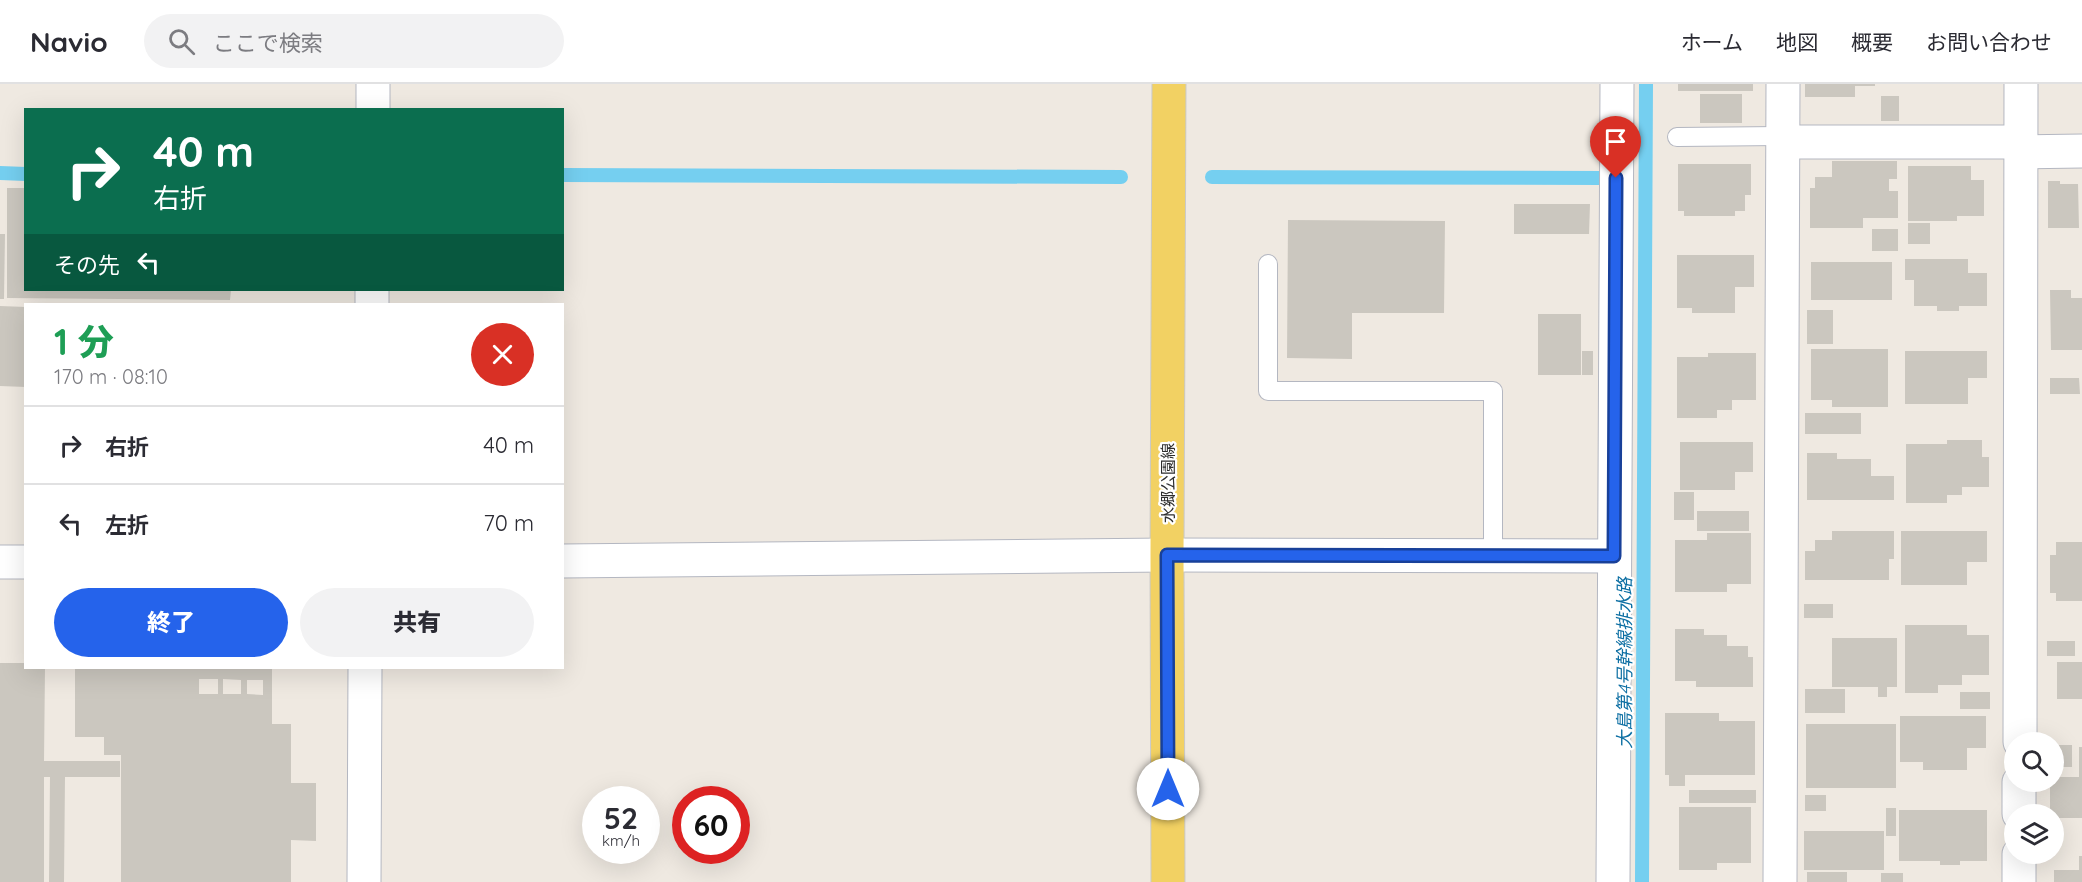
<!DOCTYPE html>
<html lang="ja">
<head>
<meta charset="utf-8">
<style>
	:root { --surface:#fff; --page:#f2f2f3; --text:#2b2b33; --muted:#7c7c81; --line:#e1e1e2; --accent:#2563eb }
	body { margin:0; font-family:Quicksand,"Noto Sans JP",sans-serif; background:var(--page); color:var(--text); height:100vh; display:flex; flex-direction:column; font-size:22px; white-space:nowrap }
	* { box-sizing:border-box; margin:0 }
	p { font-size:20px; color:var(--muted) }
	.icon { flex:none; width:33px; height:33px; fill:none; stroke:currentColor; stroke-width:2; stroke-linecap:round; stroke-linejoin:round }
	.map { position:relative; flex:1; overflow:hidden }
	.sheet { position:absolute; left:24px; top:219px; width:540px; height:366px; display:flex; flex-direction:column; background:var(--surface); border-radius:0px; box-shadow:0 6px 24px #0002 }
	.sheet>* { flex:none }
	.banner { position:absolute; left:24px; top:24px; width:540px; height:183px; border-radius:0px; box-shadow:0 6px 24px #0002; background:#0b6e4f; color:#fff; overflow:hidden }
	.fabs { position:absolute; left:2004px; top:648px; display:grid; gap:12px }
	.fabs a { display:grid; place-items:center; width:60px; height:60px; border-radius:50%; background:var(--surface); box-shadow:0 6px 24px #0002; font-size:30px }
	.speed { position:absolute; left:582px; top:702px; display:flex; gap:12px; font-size:30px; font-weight:700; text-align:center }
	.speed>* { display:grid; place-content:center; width:78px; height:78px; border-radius:50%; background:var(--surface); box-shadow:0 6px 24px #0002; line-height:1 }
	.speed small { font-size:15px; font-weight:400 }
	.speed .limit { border:9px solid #d22; background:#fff; color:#111 }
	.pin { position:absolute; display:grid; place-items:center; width:51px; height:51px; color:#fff; margin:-62px -26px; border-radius:50% 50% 50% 0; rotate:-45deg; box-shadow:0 0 6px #0007 }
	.pin .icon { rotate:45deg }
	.me { position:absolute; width:66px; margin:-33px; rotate:0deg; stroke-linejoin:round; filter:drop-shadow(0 0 4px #0008) }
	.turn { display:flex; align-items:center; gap:21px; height:126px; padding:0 30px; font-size:27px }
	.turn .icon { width:78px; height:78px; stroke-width:2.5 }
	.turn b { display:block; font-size:42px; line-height:51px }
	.then { display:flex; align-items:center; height:57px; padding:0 30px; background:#0003; gap:12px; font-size:22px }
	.round { display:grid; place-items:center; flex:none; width:63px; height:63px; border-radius:32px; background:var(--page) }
	.headline { display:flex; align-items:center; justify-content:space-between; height:102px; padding:0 30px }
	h1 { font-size:36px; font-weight:800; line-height:45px; color:#1e9e55 }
	.button { display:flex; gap:12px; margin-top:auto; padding:12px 30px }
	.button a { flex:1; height:69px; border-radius:36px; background:var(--accent); color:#fff; font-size:24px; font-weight:800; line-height:69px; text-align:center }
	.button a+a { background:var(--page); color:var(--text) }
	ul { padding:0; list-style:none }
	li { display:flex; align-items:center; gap:18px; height:78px; padding:0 30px; border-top:2px solid var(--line) }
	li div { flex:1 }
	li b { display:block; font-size:22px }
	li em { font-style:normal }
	header { display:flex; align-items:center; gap:36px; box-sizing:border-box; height:84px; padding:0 30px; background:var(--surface); border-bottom:2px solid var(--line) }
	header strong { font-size:28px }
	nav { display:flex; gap:33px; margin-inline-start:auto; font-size:21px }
	.search { width:420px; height:54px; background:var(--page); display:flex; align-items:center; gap:15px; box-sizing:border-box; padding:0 21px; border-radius:33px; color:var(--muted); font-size:22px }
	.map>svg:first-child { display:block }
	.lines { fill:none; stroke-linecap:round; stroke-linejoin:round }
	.stream { stroke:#75cff0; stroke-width:14 }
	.building { fill:#cbc7bf; fill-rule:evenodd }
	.lane-casing { stroke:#b4b7c1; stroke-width:20 }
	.street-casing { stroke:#b4b7c1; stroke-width:35 }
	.primary-casing { stroke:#c9c9c9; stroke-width:35 }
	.lane { stroke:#fff; stroke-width:18 }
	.street { stroke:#fff; stroke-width:33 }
	.primary { stroke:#f2d163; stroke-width:33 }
	.route-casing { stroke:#184099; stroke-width:15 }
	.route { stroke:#2563eb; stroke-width:10 }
	.labels { text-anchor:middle; stroke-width:4.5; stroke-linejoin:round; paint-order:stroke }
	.street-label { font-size:16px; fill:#2e2e2e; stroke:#fff }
	.water-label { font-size:18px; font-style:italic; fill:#0d6fa3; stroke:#fff }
</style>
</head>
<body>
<header>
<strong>Navio</strong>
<div class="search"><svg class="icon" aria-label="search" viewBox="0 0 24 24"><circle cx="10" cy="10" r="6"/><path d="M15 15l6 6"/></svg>ここで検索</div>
<nav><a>ホーム</a><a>地図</a><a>概要</a><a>お問い合わせ</a></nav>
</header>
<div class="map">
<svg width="2082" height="798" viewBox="0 0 2082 798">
	<rect width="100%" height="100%" fill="#efe9e1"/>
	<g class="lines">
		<g class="stream">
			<polyline points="0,89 26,90"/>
			<polyline points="562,91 1121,93"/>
			<polyline points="1212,93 1602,94"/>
			<polyline points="1642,798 1646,0"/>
		</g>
	</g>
	<g class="building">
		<rect x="1678" y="0" width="75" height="7"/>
		<polygon points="1805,0 1875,0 1875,2 1855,2 1855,13 1805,13"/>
		<rect x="1700" y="10" width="42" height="29"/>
		<rect x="1881" y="12" width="18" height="25"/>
		<polygon points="1832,77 1897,77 1897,95 1889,95 1889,107 1898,107 1898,134 1863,134 1863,144 1810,144 1810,104 1815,104 1815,93 1832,93"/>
		<polygon points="1678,80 1751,80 1751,111 1745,111 1745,127 1735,127 1735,132 1684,132 1684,127 1678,127"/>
		<polygon points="1908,82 1971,82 1971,96 1984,96 1984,132 1957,132 1957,137 1908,137"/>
		<polygon points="2048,97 2060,97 2060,100 2078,100 2079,144 2048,144"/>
		<polygon points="7,104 26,104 26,206 231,206 230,216 7,214"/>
		<polygon points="1514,120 1590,120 1589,150 1514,150"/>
		<polygon points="1288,136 1445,137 1444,229 1352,229 1352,275 1287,274"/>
		<rect x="1908" y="139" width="22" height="21"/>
		<rect x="1872" y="145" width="26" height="22"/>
		<polygon points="0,150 5,150 4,215 0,215"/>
		<polygon points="1677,171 1754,171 1754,203 1735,203 1735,229 1692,229 1692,224 1677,224"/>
		<polygon points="1905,175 1968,175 1968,189 1987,189 1987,222 1959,222 1959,227 1937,227 1937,222 1914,222 1914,196 1905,196"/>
		<rect x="1811" y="178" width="81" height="38"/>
		<polygon points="2050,206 2071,206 2071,214 2082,214 2082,266 2051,266"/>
		<polygon points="0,222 26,223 26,303 0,302"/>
		<rect x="1807" y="226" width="26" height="34"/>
		<rect x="1538" y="230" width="43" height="61"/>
		<polygon points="1811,265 1888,265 1888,323 1832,323 1832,316 1811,316"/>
		<rect x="1582" y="267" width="11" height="24"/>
		<polygon points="1905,267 1987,267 1987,294 1968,294 1968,320 1905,320"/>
		<polygon points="1708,269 1756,269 1756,316 1732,316 1732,326 1717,326 1717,334 1677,334 1677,273 1708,273"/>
		<polygon points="2050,294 2079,294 2080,310 2050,310"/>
		<rect x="1805" y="329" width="56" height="21"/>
		<polygon points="1947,356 1982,356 1982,373 1989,373 1989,403 1962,403 1962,411 1947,411 1947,419 1906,419 1906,360 1947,360"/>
		<polygon points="1680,358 1753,358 1753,388 1735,388 1735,406 1680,406"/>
		<polygon points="1807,369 1837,369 1837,375 1871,375 1871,392 1894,392 1894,416 1807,416"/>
		<rect x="1674" y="408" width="20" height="28"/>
		<rect x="1697" y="427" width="52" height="20"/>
		<polygon points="1832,447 1894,447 1894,475 1889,475 1889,496 1805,496 1805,467 1815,467 1815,456 1832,456"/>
		<polygon points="1901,447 1987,447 1987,478 1967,478 1967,501 1901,501"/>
		<polygon points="1707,449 1751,449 1751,500 1727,500 1727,508 1675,508 1675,456 1707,456"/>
		<polygon points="2056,458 2082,458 2082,517 2056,517 2056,509 2050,509 2050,471 2056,471"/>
		<rect x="1804" y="520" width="29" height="14"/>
		<polygon points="1905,541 1967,541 1967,551 1989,551 1989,591 1962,591 1962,601 1938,601 1938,609 1905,609"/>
		<polygon points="1675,545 1704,545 1704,551 1727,551 1727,562 1748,562 1748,573 1753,573 1753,603 1696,603 1696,597 1675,597"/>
		<polygon points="1832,554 1897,554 1897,603 1887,603 1887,613 1878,613 1878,603 1832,603"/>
		<rect x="2047" y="557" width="28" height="15"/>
		<rect x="2057" y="578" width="25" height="37"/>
		<polygon points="0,579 26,579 26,584 45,584 44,677 120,677 120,693 65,693 64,798 49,798 50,693 44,693 44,798 0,798"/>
		<path d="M75,584H272V640H291V699H316V757L291,756V798H121V671H104V653H75ZM199,595H218V610H199ZM223,595L241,596V610H223ZM247,596H263V611L247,610Z"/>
		<rect x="1805" y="605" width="40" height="24"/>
		<rect x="1960" y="608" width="30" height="17"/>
		<polygon points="1665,629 1719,629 1719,637 1755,637 1755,691 1685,691 1685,702 1669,702 1669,691 1665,691"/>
		<polygon points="1900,632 1986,632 1986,664 1967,664 1967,686 1923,686 1923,678 1900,678"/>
		<rect x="1806" y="640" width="90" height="64"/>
		<rect x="2054" y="661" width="18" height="22"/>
		<polygon points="2079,663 2082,663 2082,734 2054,734 2054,730 2050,730 2050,698 2054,698 2054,693 2079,693"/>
		<rect x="1689" y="706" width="67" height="13"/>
		<rect x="1805" y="711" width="21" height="16"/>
		<polygon points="1679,723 1751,723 1751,779 1717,779 1717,786 1679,786"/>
		<rect x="1886" y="724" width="10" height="28"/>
		<polygon points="1899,726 1987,726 1987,777 1960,777 1960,781 1940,781 1940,777 1899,777"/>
		<rect x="1804" y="747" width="80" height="39"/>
		<polygon points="2079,772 2082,772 2082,798 2054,798 2054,786 2079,786"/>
		<rect x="1807" y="788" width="40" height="10"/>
		<rect x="1881" y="789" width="22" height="9"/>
	</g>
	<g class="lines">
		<defs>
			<g id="lane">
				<polyline points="1677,53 1783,52"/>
				<polyline points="1268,180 1268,307 1493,307 1493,472"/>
			</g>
			<g id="street">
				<polyline points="373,26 373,0"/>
				<polyline points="1783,58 2021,58"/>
				<polyline points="2021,68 2082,67"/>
				<polyline points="372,220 372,206"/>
				<polyline points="562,477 1167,471 1614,472"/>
				<polyline points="0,478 26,478"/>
				<polyline points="2020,658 2021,0"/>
				<polyline points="2019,730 2019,698"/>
				<polyline points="364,798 365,584"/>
				<polyline points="1613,798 1617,0"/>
				<polyline points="1780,798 1783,0"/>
				<polyline points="2019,798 2019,770"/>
			</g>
			<polyline id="primary" points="1168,798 1167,471 1169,0"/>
		</defs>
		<use href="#lane" class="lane-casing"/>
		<use href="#street" class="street-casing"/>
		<use href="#primary" class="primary-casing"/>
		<use href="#lane" class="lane"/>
		<use href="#street" class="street"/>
		<use href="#primary" class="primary"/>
	</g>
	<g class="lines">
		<defs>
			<polyline id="route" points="1168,705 1167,471 1614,472 1616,94"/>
		</defs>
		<use href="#route" class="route-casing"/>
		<use href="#route" class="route"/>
	</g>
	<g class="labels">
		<g class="street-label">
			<text transform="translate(1168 399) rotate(-90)" y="6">水郷公園線</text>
		</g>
		<g class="water-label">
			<text transform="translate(1625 579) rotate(-90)" y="6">大島第4号幹線排水路</text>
		</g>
	</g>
</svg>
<div class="fabs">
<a><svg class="icon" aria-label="search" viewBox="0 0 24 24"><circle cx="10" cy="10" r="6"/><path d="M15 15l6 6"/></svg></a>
<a><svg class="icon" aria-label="layers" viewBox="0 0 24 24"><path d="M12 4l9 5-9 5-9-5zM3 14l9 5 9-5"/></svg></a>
</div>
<div class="speed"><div>52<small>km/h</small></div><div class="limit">60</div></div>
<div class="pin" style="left:1616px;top:94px;background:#d93025"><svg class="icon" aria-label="arrive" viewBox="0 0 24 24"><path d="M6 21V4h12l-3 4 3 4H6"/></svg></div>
<svg class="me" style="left:1168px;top:705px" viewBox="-20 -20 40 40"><circle r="19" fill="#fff"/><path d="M0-13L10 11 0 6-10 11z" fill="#2563eb"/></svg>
<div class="banner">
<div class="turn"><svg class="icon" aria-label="right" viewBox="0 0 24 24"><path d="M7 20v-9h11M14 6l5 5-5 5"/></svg><div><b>40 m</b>右折</div></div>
<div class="then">その先<svg class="icon" aria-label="left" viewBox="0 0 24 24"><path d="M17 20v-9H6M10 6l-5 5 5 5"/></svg></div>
</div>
<section class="sheet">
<div class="headline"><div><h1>1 分</h1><p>170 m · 08:10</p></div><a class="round" style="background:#d93025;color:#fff"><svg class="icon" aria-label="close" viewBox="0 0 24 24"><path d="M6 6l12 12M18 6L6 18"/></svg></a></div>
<ul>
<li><svg class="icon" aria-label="right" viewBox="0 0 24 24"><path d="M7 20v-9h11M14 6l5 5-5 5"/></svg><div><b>右折</b></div><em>40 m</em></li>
<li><svg class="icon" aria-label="left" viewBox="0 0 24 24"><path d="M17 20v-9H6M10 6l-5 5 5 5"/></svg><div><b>左折</b></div><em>70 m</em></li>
</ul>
<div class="button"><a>終了</a><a>共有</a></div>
</section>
</div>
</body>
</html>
